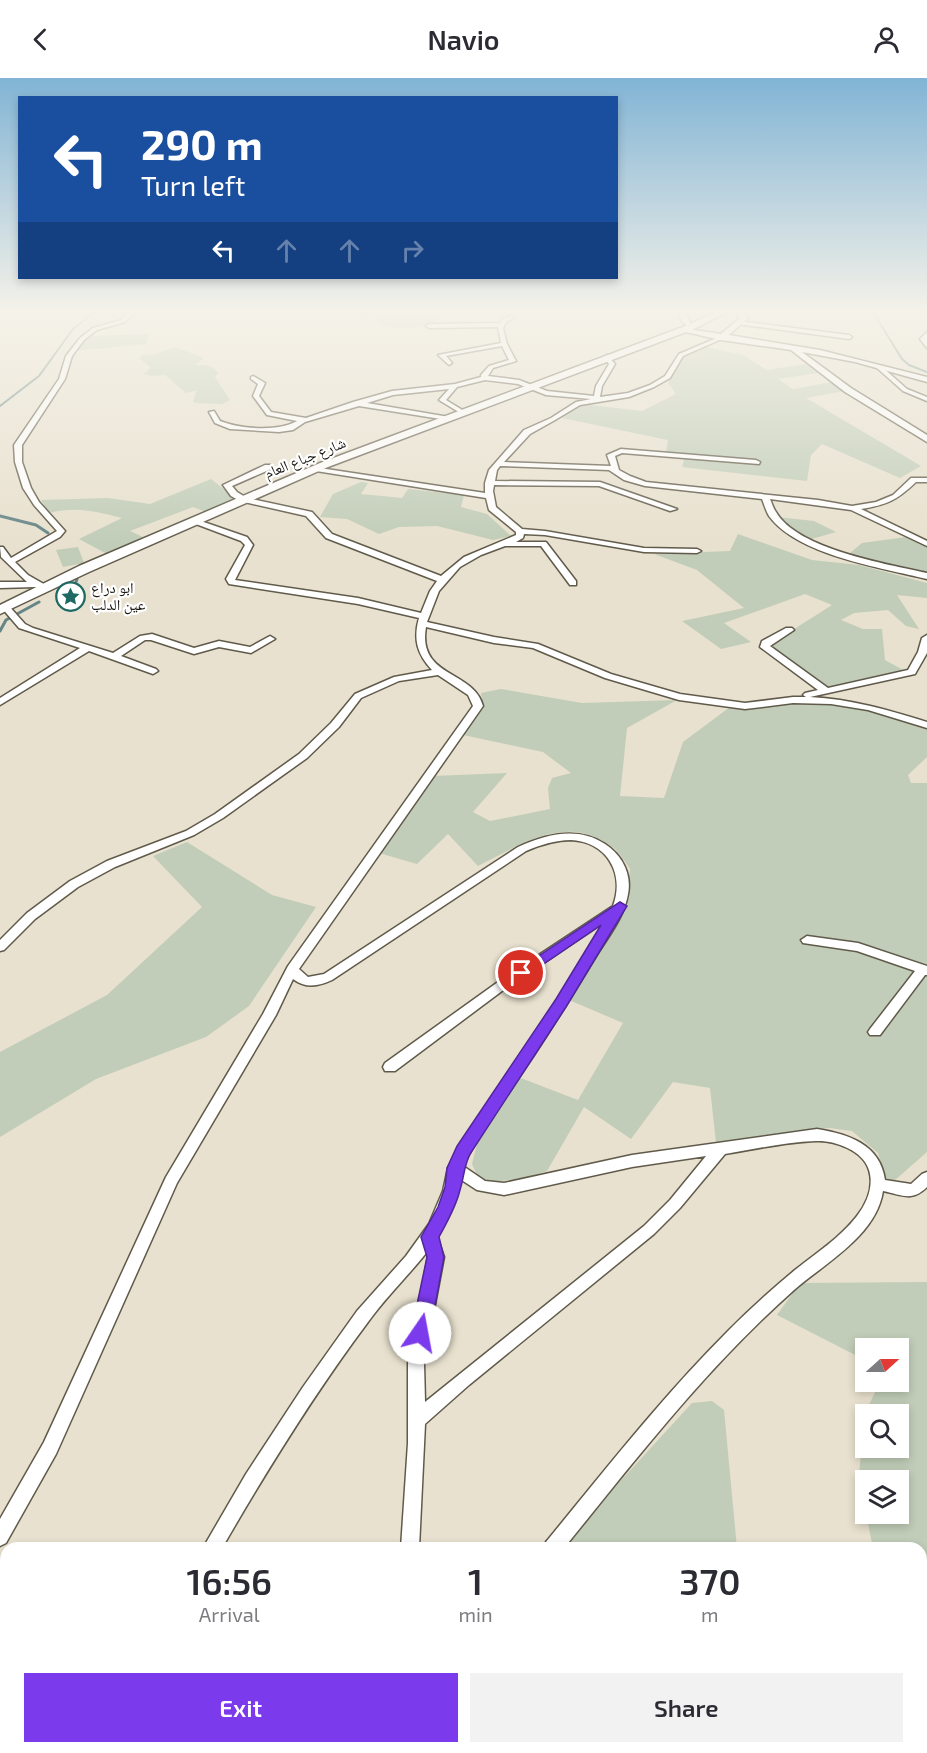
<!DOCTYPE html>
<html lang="en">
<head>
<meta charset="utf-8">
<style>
	:root { --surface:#fff; --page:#f2f2f3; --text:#2b2b33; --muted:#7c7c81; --accent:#7c3aed }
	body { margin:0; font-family:"Exo 2","Noto Naskh Arabic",sans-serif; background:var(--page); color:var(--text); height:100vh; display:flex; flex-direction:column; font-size:22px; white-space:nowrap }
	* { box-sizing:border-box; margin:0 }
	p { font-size:20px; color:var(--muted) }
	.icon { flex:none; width:33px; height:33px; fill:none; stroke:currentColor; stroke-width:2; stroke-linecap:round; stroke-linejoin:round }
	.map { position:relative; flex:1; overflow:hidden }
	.panel { position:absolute; left:0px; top:1464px; width:927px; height:212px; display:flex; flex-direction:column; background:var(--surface); border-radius:18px 18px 0 0; box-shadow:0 3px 9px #0003 }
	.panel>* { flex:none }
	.banner { position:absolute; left:18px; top:18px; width:600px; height:183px; border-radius:0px; box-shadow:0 3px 9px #0003; background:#1a4fa0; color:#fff; overflow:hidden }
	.needle { width:39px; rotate:69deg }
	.controls { position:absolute; left:855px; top:1260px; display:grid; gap:12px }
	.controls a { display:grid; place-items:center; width:54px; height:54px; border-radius:0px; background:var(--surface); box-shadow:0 3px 9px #0003; font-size:30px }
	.pin { position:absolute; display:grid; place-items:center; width:51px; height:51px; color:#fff; margin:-26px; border:3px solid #fff; border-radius:50%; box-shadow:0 2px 6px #0007 }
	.me { position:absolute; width:66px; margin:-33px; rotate:12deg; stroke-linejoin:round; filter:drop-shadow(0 0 4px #0008) }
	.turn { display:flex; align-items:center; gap:21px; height:126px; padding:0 24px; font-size:27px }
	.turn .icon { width:78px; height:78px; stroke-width:2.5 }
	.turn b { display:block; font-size:42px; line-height:51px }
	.lanes { display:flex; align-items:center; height:57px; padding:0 24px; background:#0003; justify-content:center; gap:30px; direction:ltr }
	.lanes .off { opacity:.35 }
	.eta { display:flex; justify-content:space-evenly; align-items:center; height:102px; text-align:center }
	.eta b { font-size:36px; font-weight:600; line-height:42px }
	.button { display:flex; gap:12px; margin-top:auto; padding:12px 24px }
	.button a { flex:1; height:69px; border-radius:0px; background:var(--accent); color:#fff; font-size:24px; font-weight:600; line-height:69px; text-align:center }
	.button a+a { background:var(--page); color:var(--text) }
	header { display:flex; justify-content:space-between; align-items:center; height:78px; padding:0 24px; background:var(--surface); font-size:27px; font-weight:600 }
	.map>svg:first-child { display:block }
	.green { fill:#c1cdb8; fill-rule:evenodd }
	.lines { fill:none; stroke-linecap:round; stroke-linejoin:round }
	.stream-far1 { stroke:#668586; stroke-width:2 }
	.stream { stroke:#668586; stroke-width:3 }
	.minor-casing { stroke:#605a4a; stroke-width:3 }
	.tertiary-casing { stroke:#605a4a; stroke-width:3 }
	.secondary-casing { stroke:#605a4a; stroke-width:3 }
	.minor { fill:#fff; fill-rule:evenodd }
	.tertiary { fill:#fff; fill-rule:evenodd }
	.secondary { fill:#fff; fill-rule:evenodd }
	.route { fill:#7c3aed; stroke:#51269a; stroke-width:1.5 }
	.labels { text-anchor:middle; stroke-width:4.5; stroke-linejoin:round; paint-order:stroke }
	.far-street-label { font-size:15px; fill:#18150f; stroke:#fff }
	.far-poi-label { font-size:15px; fill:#18150f; stroke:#fff; text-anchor:start }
</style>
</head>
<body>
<header><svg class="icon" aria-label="back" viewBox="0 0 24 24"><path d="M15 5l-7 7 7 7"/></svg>Navio<svg class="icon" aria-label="person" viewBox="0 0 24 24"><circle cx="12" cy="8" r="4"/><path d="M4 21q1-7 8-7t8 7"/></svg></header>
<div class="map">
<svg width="927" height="1675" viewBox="0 0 927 1675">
	<rect width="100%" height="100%" fill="#e8e1cf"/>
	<g class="green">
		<path d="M328,231H446C443,236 438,243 433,245C420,251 388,252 377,244L376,237L362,238L355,235H327Z"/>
		<polygon points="149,256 146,266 76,273 89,258"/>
		<path d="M175,269L204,280L195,287C205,287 212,286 218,295L215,299L230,322L222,326L195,325L193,323L197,312L186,315L165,297L152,298L143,296L151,290L139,280L144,276L153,277Z"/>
		<polygon points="706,269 743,277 767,292 806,286 818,295 778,301 793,311 832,304 845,313 806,320 921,388 900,400 822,366 811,377 807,403 682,389 686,375 666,374 668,362 562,340 582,326 642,333 676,316 668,305 681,280"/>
		<path d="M211,401L236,421L206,434L193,429L130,453L143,459L107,476L79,461L122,440C96,433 75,428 49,435L41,422L108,420L150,426Z"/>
		<polygon points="361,404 368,405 361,416 402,420 408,411 464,417 461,429 487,436 511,458 493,462 437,448 399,449 379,456 347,441 320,439 333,416"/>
		<polygon points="777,439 814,443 836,454 808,462 788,450"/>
		<polygon points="738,456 812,482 859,487 927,505 927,520 897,517 919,551 906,548 888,532 854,535 841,542 863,551 882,551 885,582 905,593 828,609 769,567 832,527 805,516 724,545 751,564 721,571 682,543 744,530 697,492 654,476 730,473"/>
		<polygon points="906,459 927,469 927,496 849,476 862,465"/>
		<polygon points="78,469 84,485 63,489 56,472"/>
		<path d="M501,611L582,625L677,622L627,650L620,718L664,720L683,664L730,629C760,631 789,623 818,624C856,626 891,638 927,649V679L908,697L911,705H927V1074L894,1103L885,1100L878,1075L852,1053L829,1050L716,1065L710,1010L673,1004L631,1061L584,1029L547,1093L528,1099L487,1105L478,1099L472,1086L478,1062L518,999L578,1022L623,945L569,922L627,829L630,791C626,785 621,778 616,772C612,768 606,765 601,762C559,739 515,770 478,788L448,756L417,786L379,775L432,698L507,695L473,734L490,743L550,731L548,710L552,700L571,695L543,674L463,657C472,643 485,632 481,615Z"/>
		<polygon points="187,764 272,817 316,829 249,928 206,959 96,1001 0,1059 0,974 107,917 202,829 153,778"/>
		<path d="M927,1204V1675H318L343,1670H921V1470H873L866,1436H898V1402H866L865,1430L859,1396L865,1335L880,1304H898V1270H866L865,1282L777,1237L800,1205ZM866,1336H898V1370H866Z"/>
		<polygon points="712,1323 724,1332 737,1470 559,1470 692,1325"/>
	</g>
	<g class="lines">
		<g class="stream-far1">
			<polyline points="871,231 902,281 909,287 927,294"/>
			<polyline points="0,328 39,298 73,251 98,231"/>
		</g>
		<g class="stream">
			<polyline points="0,438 36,447 48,455"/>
			<polyline points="76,504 77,501"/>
			<polyline points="0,553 6,542 39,524"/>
		</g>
		<defs>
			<g id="minor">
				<polygon points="132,231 138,231 125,244 97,252 84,262 72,278 65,301 22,367 22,384 31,410 39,424 65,453 60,459 15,484 28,497 49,509 45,512 35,509 0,510 0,504 27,504 1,479 0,469 3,469 11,480 57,453 34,427 23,410 15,384 14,367 59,301 66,278 80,260 93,250 121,242"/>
				<polygon points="677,231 683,231 693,250 689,250 681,242"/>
				<path d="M512,237L514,240L506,244L503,250L507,266L516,283L493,290L488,298L519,302L547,313L594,318L596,308L609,286L604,279L607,277L615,286L602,308L600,319L628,315L650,307L665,298L679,276L719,259L724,260L683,278L670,300L654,309L629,319L580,327L555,342L530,356L504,384L611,388L607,377L621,371L756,382L760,384L759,386L622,375L615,378L619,392L630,398L646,404L818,422L852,428L876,424L893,417L911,400H927V404H916C897,422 887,427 861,431L927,463V468L851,432L770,421C772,425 773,430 776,434C797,471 887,486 927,495V501C882,490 797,477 769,438C766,433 764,426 762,421L645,408L624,402L609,392L500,388L497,392L495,403L600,404L677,431L670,433L599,408L494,407L493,413L496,429L522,451L545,453L644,470L697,471L701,473L697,475L644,474L545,457L524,456L523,460L516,464H546L576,503V507H570L541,468H505L481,477L460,489L439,513L427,544L494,559L538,566L611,596L680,616L745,625L793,619H806L803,617L805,615L818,612L760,569L762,563L786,550H792L794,552L770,568L828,610L908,592L918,574L922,560L927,557V575L915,596L810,619C851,621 888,632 927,644V650L868,632L831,626L793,625L745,631L679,622L605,600L533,570L494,565L426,549C417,600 474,592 483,628L299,891L308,899L324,896L518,769C546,756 578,748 605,766C622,777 632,796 628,816C624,840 607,860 595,880C572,918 549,955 524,992C503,1023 480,1054 463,1088L485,1103L504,1105L632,1077L817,1051C848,1056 880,1066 885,1102L911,1106L922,1096L927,1094V1109C912,1124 902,1117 883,1113C876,1158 825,1185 794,1212C707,1289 636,1381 564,1470H543L546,1464C605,1392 662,1319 728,1253C749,1232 772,1211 795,1192C816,1175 840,1160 857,1138C867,1125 874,1108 869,1092C863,1072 834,1062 816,1063C786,1064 755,1071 725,1076L680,1130L654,1156L469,1307L425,1346L419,1470H401L408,1365V1285L428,1179L427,1174C408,1198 386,1219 368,1244C314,1316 267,1392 222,1470H203L246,1396L303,1309L357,1233L406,1178L429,1146L443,1113L448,1090L464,1060L552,930L606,843L506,910L395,993H385L383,989L385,985L498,904L613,828C625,795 607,764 571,762C555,762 540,767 526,773L332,902C319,908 306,911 293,901L276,937L177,1105L56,1376L6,1465L0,1468V1441L44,1364L166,1099L263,936L288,888L473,628L468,617L438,597L399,603L361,620L339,649L307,680L223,740L194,757L115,789L78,809L35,841L4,872L0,873V862L27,835L70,803L107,783L186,753L215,736L299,676L331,645L355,616L394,599L432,592C417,576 413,561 419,540L358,526L229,506L226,501L245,467L241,463L188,443L195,441L247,459L253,467L235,502L358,520L421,535L430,513L437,503L326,460L306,438L240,423L231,418L223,407L265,387H271V391L232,408L237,414L247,420L312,434L332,456L441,498L464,479L516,457V454L489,432L486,420L316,393H313V389L485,415V405L489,392L524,352L551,340L576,324L591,321L546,317L518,306L485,302L457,309L446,322L464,333V335L462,336L439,322L449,311L393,317L367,325L449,339V341L447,342L359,328L305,344L293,352L279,354L230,351L215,345L209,334L214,333L220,343C240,351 278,354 297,343L267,337L253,318L258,306L251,301V299L253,298L265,305L259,318L271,334L306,340L353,324L392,313L455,306L481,299V297L489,288L509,282L502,268L446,278L452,285L449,287L438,277L501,265L498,249L429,250L426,248L429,246L500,245L502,242ZM706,1078L670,1122L644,1148L425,1324L424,1285L444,1179L437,1159L451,1132L460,1101L477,1112L504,1117L632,1089Z"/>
				<polygon points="739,243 849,257 852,259 849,261 737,246"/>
				<polygon points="927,254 927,270 920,261"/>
				<polygon points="877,288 881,288 907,311 927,319 927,323 903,313 877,290"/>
				<polygon points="5,526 8,527 25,546 33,550 113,575 140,558 152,556 194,570 219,563 250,569 270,558 275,561 251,575 219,569 194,576 151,562 145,562 121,578 156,591 158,593 153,596 89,573 0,627 0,620 80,570 19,550 1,529"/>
				<polygon points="807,858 858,865 927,888 927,897 925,897 880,957 870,957 868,954 870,951 915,893 857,873 803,865 801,862"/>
				<polygon points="50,1670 73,1670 71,1675 48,1675"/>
			</g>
			<polygon id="tertiary" points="734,231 742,231 748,240 729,257 820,272 927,299 927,304 855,284 802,274 851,310 927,357 927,364 845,314 791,272 721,262 677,252 681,250 721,256 740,240"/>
			<polygon id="secondary" points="722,231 733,231 694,251 328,389 89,494 0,536 0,527 79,488 320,385 688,247"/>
		</defs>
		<use href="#minor" class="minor-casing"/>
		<use href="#tertiary" class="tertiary-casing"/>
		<use href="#secondary" class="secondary-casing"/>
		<use href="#minor" class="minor"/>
		<use href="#tertiary" class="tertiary"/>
		<use href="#secondary" class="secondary"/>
	</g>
	<linearGradient id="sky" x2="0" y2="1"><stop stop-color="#81b4d5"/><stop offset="0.5" stop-color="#f5f2e9"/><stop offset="1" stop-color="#f5f2e9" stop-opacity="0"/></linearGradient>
	<rect width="927" height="466" fill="url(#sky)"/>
	<path class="route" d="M620,824L627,828L566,929L470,1076C464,1088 464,1099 460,1112C456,1129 447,1144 439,1159L444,1179L430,1255L427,1261L420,1263L414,1261L411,1255L427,1179L421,1159L438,1129L445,1109L447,1090L457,1068L556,921L601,847L526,898H516L513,895Z"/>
	<defs>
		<symbol id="sight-ring" viewBox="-11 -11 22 22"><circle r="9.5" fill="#fff" stroke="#1e6964" stroke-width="1.5"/><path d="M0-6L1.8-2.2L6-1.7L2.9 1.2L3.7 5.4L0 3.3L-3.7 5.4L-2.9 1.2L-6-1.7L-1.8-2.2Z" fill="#1e6964"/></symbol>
	</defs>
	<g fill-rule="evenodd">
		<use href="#sight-ring" x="54" y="502" width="33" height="33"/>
	</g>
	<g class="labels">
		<g class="far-street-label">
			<text transform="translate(305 380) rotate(-22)" y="5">شارع جباع العام</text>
		</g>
		<g class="far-poi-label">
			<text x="91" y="515">ابو دراع<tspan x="91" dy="17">عين الدلب</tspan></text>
		</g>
	</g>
</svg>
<div class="controls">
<a><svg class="needle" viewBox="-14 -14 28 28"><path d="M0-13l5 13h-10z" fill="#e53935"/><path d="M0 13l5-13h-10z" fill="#7c7c81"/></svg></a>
<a><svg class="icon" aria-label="search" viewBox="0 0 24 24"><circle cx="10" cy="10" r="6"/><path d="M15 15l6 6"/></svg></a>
<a><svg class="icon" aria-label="layers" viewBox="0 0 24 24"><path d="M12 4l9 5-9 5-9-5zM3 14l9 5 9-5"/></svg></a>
</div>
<div class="pin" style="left:521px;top:895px;background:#d93025"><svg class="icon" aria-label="arrive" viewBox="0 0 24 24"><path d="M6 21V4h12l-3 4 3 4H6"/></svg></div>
<svg class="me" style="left:420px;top:1255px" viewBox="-20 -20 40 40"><circle r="19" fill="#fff"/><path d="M0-13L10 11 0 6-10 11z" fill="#7c3aed"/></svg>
<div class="banner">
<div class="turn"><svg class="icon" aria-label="left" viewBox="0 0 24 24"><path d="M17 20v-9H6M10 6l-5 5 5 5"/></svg><div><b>290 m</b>Turn left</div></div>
<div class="lanes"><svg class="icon" aria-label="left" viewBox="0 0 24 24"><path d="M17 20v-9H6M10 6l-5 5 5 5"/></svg><svg class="icon off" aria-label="ahead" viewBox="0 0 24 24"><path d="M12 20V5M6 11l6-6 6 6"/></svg><svg class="icon off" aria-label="ahead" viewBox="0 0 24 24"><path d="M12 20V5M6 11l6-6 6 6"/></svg><svg class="icon off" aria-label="right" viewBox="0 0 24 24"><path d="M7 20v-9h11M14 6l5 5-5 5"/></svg></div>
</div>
<section class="panel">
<div class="eta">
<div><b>16:56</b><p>Arrival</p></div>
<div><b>1</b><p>min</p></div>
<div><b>370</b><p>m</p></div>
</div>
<div class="button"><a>Exit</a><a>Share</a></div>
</section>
</div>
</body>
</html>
